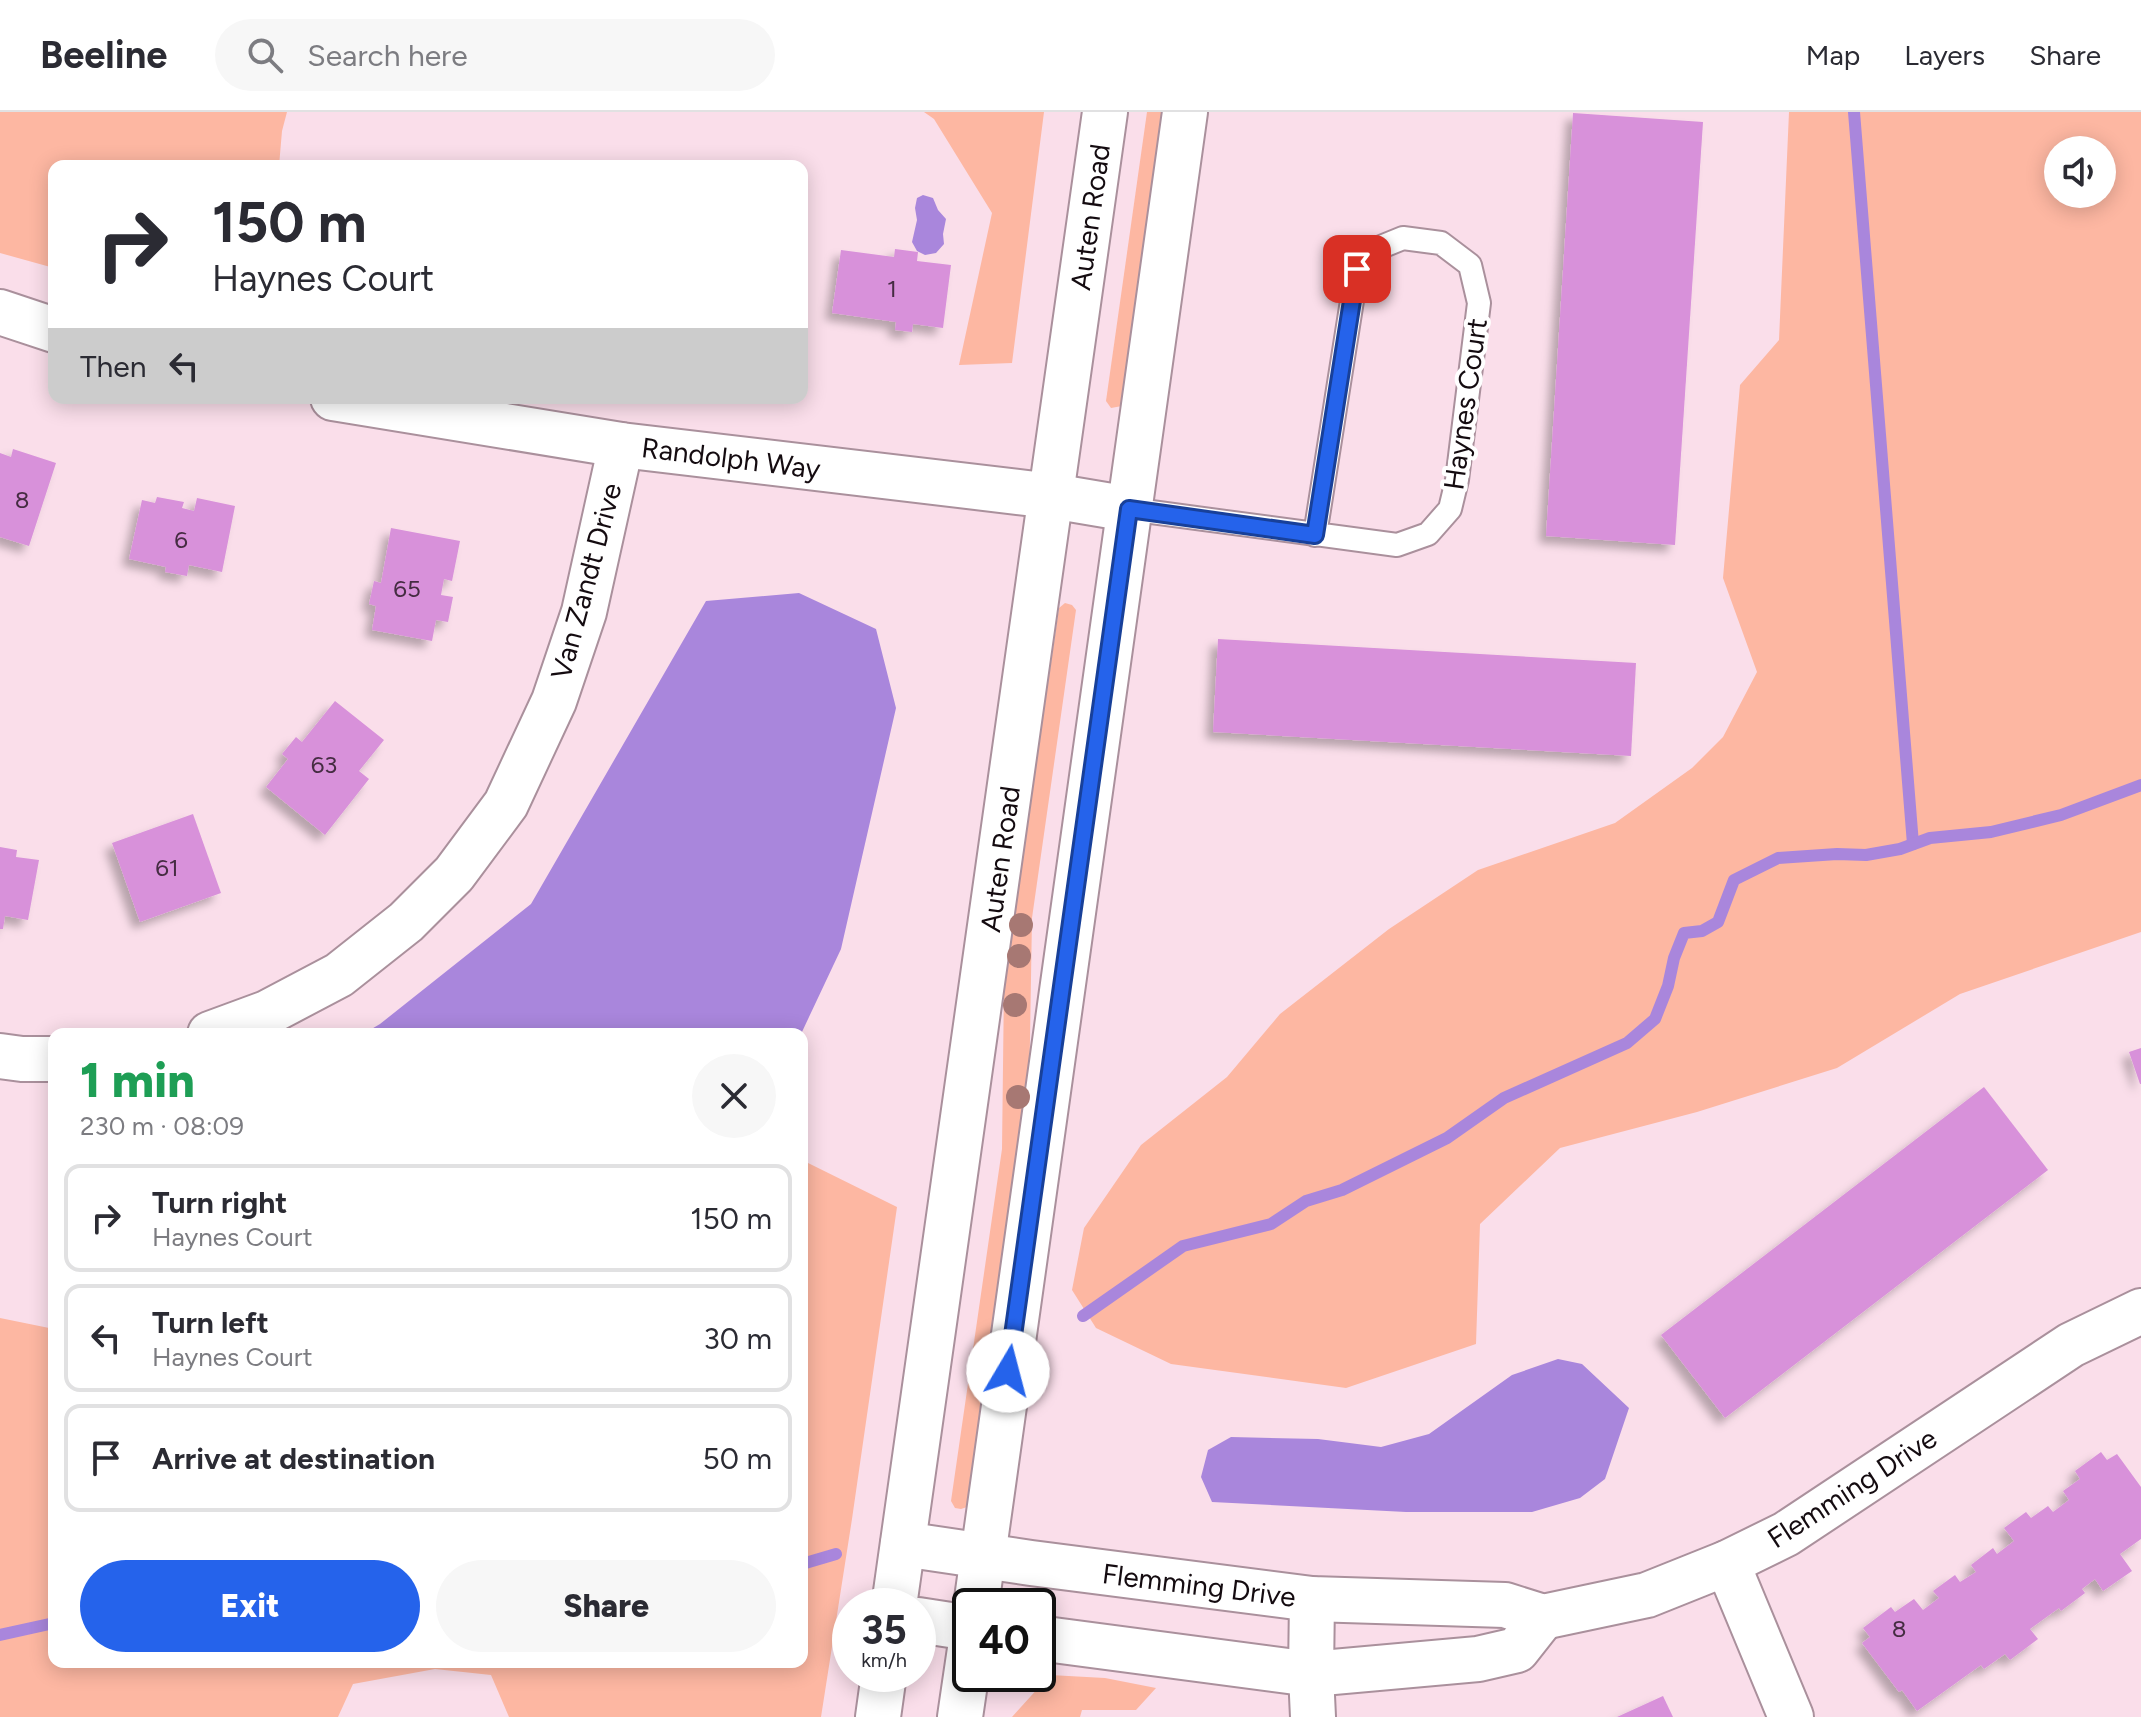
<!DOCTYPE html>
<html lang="en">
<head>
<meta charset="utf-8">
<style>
	:root { --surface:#fff; --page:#f7f7f7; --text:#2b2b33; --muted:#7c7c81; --line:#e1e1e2; --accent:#2563eb }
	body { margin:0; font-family:Figtree,sans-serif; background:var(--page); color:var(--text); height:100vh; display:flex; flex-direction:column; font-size:30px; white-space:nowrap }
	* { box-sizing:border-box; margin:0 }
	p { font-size:26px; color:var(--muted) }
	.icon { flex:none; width:44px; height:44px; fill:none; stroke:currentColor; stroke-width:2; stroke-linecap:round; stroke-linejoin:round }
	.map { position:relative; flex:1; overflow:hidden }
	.side { position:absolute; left:48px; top:916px; width:760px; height:640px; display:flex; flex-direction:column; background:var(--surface); border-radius:16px; box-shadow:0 4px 20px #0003 }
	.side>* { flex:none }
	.hud { position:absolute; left:48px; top:48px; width:760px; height:244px; border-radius:16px; box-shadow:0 4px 20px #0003; background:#fff; color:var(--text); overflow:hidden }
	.tools { position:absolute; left:2044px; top:24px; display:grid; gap:16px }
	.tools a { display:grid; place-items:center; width:72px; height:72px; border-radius:50%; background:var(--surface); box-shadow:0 4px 20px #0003; font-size:40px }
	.speed { position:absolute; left:832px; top:1476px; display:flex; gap:16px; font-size:40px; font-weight:700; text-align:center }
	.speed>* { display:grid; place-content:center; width:104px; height:104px; border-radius:50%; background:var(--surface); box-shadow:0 4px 20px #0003; line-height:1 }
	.speed small { font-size:20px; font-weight:400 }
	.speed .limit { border:4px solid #111; border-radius:12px; background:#fff; color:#111 }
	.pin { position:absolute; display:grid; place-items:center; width:68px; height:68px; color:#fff; margin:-34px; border-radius:16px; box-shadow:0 4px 12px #0006 }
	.me { position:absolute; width:88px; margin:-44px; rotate:8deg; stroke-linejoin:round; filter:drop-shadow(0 0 6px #0008) }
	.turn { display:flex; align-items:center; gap:28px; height:168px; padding:0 32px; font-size:36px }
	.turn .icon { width:104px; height:104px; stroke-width:2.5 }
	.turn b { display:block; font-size:56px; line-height:68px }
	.then { display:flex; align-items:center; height:76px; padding:0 32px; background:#0003; gap:16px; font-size:30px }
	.round { display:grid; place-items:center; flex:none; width:84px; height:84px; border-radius:42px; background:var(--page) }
	.headline { display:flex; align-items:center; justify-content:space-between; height:136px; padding:0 32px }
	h1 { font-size:48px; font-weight:800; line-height:60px; color:#1e9e55 }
	.cta { display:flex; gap:16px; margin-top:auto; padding:16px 32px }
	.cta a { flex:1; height:92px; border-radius:48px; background:var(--accent); color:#fff; font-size:32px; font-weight:800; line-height:92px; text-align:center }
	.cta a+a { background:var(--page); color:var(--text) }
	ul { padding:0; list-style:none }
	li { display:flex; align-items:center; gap:24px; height:108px; margin:0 16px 12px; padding:0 16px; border:4px solid var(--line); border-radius:16px }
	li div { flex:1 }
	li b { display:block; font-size:30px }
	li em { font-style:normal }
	header { display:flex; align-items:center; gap:48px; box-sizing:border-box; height:112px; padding:0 40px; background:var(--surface); border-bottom:2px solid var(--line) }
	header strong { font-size:38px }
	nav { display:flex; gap:44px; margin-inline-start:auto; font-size:28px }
	.search { width:560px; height:72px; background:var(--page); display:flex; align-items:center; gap:20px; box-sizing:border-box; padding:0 28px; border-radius:44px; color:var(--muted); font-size:30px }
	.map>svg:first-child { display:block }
	.green { fill:#fdb7a2; fill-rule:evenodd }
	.water { fill:#a986dc }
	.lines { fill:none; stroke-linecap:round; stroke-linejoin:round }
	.stream { stroke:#a986dc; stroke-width:12 }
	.building { fill:#d891da; filter:url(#shadow) }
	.lane-casing { stroke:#aa909c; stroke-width:26 }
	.street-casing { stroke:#aa909c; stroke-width:48 }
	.secondary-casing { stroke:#aa909c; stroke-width:48 }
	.lane { stroke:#fff; stroke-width:22 }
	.street { stroke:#fff; stroke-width:44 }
	.secondary { stroke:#fff; stroke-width:44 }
	.tree { fill:#a77873 }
	.route-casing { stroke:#184099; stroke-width:20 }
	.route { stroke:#2563eb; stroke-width:14 }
	.labels { text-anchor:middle; stroke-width:8; stroke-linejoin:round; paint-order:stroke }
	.number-label { font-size:24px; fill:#452c42 }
	.street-label { font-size:28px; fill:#140b10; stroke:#fff }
</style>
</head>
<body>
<header>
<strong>Beeline</strong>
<div class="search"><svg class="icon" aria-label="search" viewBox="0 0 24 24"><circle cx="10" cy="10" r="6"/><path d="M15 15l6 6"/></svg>Search here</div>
<nav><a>Map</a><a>Layers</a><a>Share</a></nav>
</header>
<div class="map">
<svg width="2141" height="1605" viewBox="0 0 2141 1605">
	<defs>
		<filter id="shadow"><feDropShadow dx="-7" dy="7" stdDeviation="4" flood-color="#0004"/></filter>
	</defs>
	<rect width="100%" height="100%" fill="#fadeea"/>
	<g class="green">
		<polygon points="0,0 287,0 282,19 279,54 54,54 54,156 0,141"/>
		<polygon points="924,0 1044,0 1012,251 959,253 992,101 934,7"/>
		<polygon points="1147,0 1163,0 1122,294 1111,296 1106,289"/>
		<path d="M1789,0H2141V820L1960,882L1837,956L1697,1000L1560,1036L1480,1112L1476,1232L1346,1276L1171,1252L1096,1216L1072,1178L1084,1116L1141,1033L1227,965L1280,902L1389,817L1478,758L1615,711L1692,656L1723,625L1757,560L1723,466L1740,273L1779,228ZM2058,38H2102V82H2058Z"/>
		<polygon points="1065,491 1072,493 1076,498 1032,806 1029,987 968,1391 967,1395 961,1397 955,1396 951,1389 1002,1037 1004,872 1059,496"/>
		<polygon points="802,1048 897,1095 852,1407 821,1605 509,1605 491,1563 435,1557 353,1572 338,1605 0,1605 0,1206 54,1217 54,1550 802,1550"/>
		<polygon points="1050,1563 1105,1566 1156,1576 1136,1598 1082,1598 1080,1605 1012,1605"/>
	</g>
	<g class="water">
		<polygon points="923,83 933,86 938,98 946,107 943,122 944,132 936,141 925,143 917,139 912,130 917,108 915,96 917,86"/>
		<polygon points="799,481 876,517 896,596 841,837 801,922 363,922 380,912 531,792 706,489"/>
		<polygon points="1558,1247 1582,1252 1629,1296 1605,1367 1580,1386 1532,1400 1406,1400 1212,1390 1201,1365 1208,1338 1231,1325 1318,1327 1381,1335 1429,1322 1512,1263"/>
	</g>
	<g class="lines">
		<g class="stream">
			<polyline points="1854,0 1913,732"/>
			<polyline points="1083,1204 1183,1134 1271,1112 1306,1089 1342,1078 1447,1026 1504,986 1627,931 1655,907 1668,874 1674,846 1684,821 1702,819 1718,810 1734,768 1778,746 1837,742 1866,743 1900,737 1930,726 1991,720 2061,703 2141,673"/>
			<polyline points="802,1452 836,1442"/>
			<polyline points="0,1523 54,1511"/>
		</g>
	</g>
	<g class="building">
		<polygon points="1573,1 1703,10 1675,433 1546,424"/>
		<polygon points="895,137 918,140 917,149 951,153 943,216 913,212 912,220 895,218 896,210 832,201 841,138 894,145"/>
		<polygon points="13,337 56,351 29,434 0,425 0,341 11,345"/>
		<polygon points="157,385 184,390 182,396 194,399 197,386 235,394 222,460 189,453 187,464 165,460 166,455 129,447 142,388 155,391"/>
		<polygon points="391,416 460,429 452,469 444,467 441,483 453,485 448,510 436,508 432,529 372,518 376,494 369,492 374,469 381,471"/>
		<polygon points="1218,527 1636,551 1631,644 1213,620"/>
		<polygon points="335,589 384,628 359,659 369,667 325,723 266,675 288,647 282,642 296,625 302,630"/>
		<polygon points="193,702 221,781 140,810 112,731"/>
		<polygon points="0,735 17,738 16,745 39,748 28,808 5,804 3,817 0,817"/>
		<polygon points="2141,936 2141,972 2140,972 2129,940"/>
		<polygon points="1984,975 2048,1058 1725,1306 1661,1223"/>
		<polygon points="2101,1340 2107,1348 2117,1342 2141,1375 2141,1427 2120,1442 2132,1459 2103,1479 2095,1467 2082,1477 2085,1481 2061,1499 2059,1496 2030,1517 2038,1527 2010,1548 2005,1542 1984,1557 1981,1553 1917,1599 1902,1578 1899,1580 1862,1531 1870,1525 1863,1516 1891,1495 1895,1500 1914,1487 1923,1498 1939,1486 1933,1479 1955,1463 1960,1470 1976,1460 1971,1453 1993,1436 1997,1442 2014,1429 2004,1416 2026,1400 2031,1406 2048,1394 2053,1400 2069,1388 2063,1379 2080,1367 2075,1359"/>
		<polygon points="1663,1584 1673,1605 1617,1605"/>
	</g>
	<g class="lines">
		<defs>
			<polyline id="lane" points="1129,397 1397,433 1428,422 1450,397 1457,368 1479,191 1470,153 1441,131 1403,126 1376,137 1357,157 1315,423"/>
			<g id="street">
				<polyline points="0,200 54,218"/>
				<polyline points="333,286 621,333 1052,384 1129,397"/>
				<polyline points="210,922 267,901 339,863 406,810 454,762 506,692 554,589 584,500 621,333"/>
				<polyline points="0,944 22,947 54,947"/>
				<polyline points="903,1432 1031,1451 1312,1487 1505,1493 1543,1505 1647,1483 1727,1451 1786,1422 2071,1233 2141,1199"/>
				<polyline points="1727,1451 1791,1605"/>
				<polyline points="1312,1487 1311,1562 1313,1605"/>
				<polyline points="918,1508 970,1516"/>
				<polyline points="1038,1526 1311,1562 1478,1547 1517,1538 1543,1505"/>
			</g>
			<g id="secondary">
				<polyline points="894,1494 1105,0"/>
				<polyline points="976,1494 1185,0"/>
				<polyline points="878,1605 884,1562"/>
				<polyline points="960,1605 970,1537"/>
			</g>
		</defs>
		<use href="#lane" class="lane-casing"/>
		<use href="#street" class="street-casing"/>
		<use href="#secondary" class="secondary-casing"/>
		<use href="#lane" class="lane"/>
		<use href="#street" class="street"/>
		<use href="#secondary" class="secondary"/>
	</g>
	<g class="tree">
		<circle cx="1021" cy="813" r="12"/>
		<circle cx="1019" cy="844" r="12"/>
		<circle cx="1015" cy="893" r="12"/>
		<circle cx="1018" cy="985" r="12"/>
	</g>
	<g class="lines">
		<defs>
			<polyline id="route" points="1008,1259 1129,397 1315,423 1357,157"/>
		</defs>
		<use href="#route" class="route-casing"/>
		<use href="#route" class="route"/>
	</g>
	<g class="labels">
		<g class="number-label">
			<text x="892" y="185">1</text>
			<text x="22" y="396">8</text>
			<text x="181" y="436">6</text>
			<text x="407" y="485">65</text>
			<text x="324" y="661">63</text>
			<text x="167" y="764">61</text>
			<text x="1899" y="1525">8</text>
		</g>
		<g class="street-label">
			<text transform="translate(1090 105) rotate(-82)" y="10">Auten Road</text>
			<text transform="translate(1465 292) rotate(-82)" y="10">Haynes Court</text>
			<text transform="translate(731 346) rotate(7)" y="10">Randolph Way</text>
			<text transform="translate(586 469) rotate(-75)" y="10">Van Zandt Drive</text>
			<text transform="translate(1000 747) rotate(-82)" y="10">Auten Road</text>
			<text transform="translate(1852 1376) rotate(-33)" y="10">Flemming Drive</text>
			<text transform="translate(1199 1473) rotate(7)" y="10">Flemming Drive</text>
		</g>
	</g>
</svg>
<div class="tools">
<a><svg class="icon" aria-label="sound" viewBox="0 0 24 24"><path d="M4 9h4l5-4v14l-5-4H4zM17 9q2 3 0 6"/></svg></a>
</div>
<div class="speed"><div>35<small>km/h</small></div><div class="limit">40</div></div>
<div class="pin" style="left:1357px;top:157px;background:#d93025"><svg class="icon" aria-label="arrive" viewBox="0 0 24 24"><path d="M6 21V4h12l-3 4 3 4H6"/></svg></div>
<svg class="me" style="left:1008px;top:1259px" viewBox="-20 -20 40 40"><circle r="19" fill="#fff"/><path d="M0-13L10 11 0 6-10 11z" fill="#2563eb"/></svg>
<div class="hud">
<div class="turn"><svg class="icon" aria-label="right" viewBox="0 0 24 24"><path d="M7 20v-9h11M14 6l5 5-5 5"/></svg><div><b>150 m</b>Haynes Court</div></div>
<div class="then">Then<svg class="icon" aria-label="left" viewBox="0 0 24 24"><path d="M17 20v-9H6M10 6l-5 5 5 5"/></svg></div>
</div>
<section class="side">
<div class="headline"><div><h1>1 min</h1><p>230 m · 08:09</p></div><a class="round"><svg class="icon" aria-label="close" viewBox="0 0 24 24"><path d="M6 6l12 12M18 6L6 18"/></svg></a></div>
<ul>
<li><svg class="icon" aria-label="right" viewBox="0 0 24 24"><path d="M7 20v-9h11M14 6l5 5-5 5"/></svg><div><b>Turn right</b><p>Haynes Court</p></div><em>150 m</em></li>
<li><svg class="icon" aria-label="left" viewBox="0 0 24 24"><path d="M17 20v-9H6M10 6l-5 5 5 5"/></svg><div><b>Turn left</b><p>Haynes Court</p></div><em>30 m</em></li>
<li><svg class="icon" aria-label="arrive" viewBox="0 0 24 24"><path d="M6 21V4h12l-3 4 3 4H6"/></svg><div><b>Arrive at destination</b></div><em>50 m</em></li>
</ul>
<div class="cta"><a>Exit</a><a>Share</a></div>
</section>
</div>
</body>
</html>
